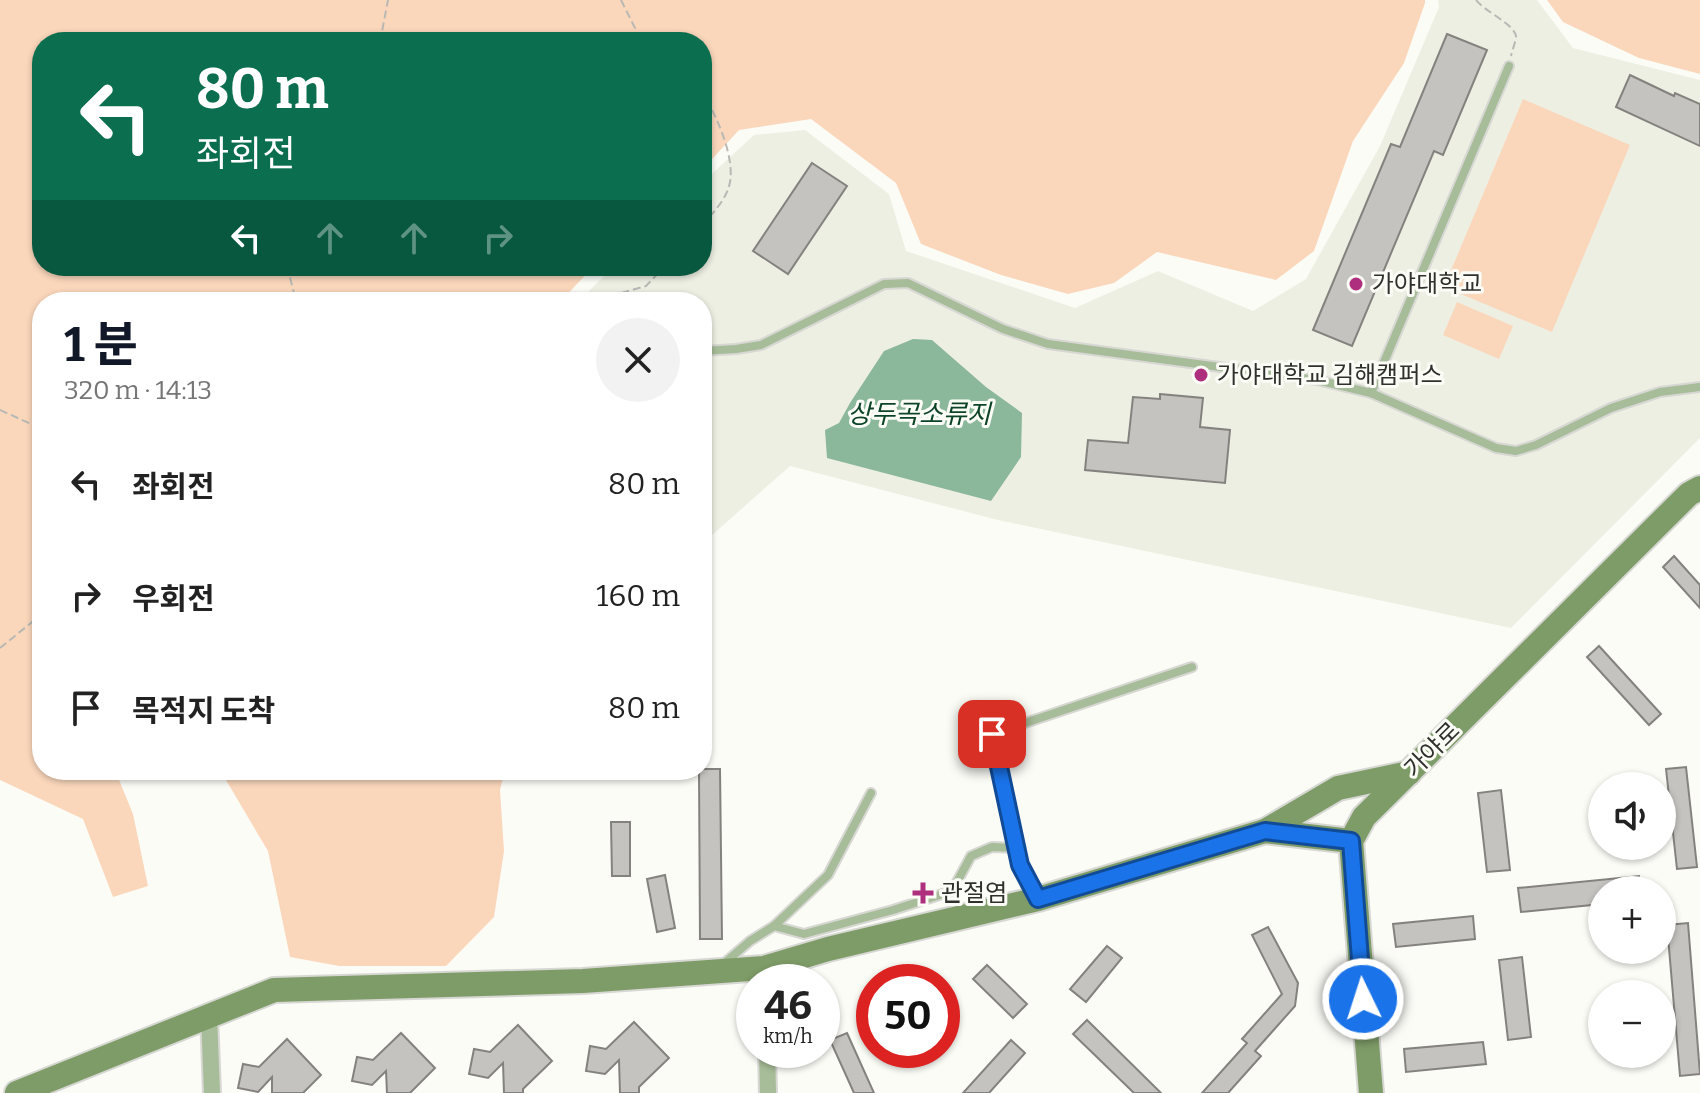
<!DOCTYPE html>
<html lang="ko">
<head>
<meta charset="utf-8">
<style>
	:root { --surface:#fff; --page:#f2f2f2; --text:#222; --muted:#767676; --accent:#111827 }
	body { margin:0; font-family:Bitter,"Noto Sans KR",serif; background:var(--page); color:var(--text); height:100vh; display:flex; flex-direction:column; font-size:30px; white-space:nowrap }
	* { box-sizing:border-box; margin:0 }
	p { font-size:26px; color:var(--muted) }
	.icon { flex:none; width:44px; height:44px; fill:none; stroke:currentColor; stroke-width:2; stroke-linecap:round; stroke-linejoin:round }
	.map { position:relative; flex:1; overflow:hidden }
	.side { position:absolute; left:32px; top:292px; width:680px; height:488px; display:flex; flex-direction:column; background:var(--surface); border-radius:32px; box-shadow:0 2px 6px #0004 }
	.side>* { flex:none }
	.top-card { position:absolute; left:32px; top:32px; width:680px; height:244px; border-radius:32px; box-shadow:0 2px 6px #0004; background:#0b6e4f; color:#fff; overflow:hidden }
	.fabs { position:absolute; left:1588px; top:772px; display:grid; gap:16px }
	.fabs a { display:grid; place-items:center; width:88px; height:88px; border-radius:50%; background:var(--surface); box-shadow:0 2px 6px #0004; font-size:40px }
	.speed { position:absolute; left:736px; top:964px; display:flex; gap:16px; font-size:40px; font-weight:700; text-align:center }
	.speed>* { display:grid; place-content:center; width:104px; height:104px; border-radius:50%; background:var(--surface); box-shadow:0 2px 6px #0004; line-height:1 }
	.speed small { font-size:20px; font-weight:400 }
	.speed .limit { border:12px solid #d22; background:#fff; color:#111 }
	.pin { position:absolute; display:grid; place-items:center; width:68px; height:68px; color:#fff; margin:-34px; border-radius:16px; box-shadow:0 4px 12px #0006 }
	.me { position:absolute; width:88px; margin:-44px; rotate:356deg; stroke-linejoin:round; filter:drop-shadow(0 0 6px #0008) }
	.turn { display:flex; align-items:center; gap:28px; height:168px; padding:0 32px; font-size:36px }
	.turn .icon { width:104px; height:104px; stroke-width:2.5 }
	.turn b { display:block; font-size:56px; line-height:68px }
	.lanes { display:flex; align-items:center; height:76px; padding:0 32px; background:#0003; justify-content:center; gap:40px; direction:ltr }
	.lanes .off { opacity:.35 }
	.round { display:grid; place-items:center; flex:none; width:84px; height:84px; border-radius:42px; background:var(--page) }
	.head { display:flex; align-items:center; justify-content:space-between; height:136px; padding:0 32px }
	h1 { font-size:48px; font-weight:700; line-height:60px; color:var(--accent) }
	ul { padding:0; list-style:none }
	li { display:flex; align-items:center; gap:24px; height:112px; padding:0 32px }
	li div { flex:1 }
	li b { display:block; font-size:30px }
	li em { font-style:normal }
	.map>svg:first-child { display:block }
	.built { fill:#eeefe3 }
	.green { fill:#fad7bb }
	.water { fill:#8bb79b }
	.building { fill:#c5c3bf; stroke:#84827e; stroke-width:2 }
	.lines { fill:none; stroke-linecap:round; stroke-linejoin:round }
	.lane-casing { stroke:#d7d7d3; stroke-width:12 }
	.street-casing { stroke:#d7d7d3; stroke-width:20 }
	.secondary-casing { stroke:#d7d7d3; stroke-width:28 }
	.path { stroke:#b8b8b4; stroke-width:2; stroke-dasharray:8 4; stroke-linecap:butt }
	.lane { stroke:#a7bc98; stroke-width:8 }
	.street { stroke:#a7bc98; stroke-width:16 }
	.secondary { stroke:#7e9c67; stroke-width:24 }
	.route-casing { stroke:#114b97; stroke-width:20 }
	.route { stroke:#1a73e8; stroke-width:14 }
	.poi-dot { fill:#ae2f7d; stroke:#fcfcf7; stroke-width:3 }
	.labels { text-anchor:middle; stroke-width:6; stroke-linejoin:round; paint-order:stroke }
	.poi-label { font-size:24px; fill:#2f2f2d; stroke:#fcfcf7; text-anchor:start }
	.street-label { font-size:24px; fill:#2f2f2d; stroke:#fcfcf7 }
	.water-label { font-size:26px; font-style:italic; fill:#0c4428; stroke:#fcfcf7 }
</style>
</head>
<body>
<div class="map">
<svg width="1700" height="1093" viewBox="0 0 1700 1093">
	<rect width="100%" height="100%" fill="#fcfcf7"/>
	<polygon class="built" points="1438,0 1537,0 1573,48 1700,80 1700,438 1511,628 998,520 790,466 711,536 702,534 702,302 578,302 614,266 702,266 702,183 754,135 805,130 889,194 906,251 1075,308 1158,271 1253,311 1306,279 1380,146 1439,7"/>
	<g class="green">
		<polygon points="0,0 1425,0 1425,3 1404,63 1353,141 1314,251 1276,280 1157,252 1114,283 1068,294 1001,275 921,244 896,183 811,119 739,130 702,170 702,42 42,42 42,266 594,266 560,302 42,302 42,593 38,596 42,610 42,770 115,770 133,814 148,886 113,897 83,819 0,780"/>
		<polygon points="1547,0 1700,0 1700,74 1639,58 1563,22"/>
		<polygon points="1523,99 1630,145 1552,332 1444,287"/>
		<polygon points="1457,302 1513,326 1499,359 1443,335"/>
		<polygon points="220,770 505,770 500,790 504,851 494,917 446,966 339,966 290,957 268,851"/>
	</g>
	<polygon class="water" points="913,339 932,340 986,387 1022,413 1021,457 991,501 827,458 825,430 839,423 850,403 884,351"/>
	<g class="building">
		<polygon points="1447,34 1487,50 1443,155 1434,151 1352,346 1313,330 1391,144 1400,147"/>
		<polygon points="1630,75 1674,96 1675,93 1700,104 1700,146 1616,107"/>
		<polygon points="812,163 847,186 788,274 753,251"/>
		<polygon points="1160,394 1203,398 1200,427 1230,430 1225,483 1085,470 1088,440 1128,443 1133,397 1160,399"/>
		<polygon points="1674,556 1700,585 1700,608 1663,567"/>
		<polygon points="1599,646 1661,714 1649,725 1587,657"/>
		<polygon points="1686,767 1697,867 1677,869 1666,769"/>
		<polygon points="702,769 720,769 722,939 700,939 699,770"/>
		<polygon points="1501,790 1510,870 1487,872 1478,793"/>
		<polygon points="611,822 630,822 630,876 612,876"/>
		<polygon points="665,875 675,928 657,932 647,879"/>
		<polygon points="1639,876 1641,890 1602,890 1602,904 1521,912 1518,888"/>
		<polygon points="1473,916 1475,939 1396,947 1393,924"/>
		<polygon points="1688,923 1700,1074 1680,1076 1667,925"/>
		<polygon points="1268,927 1298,983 1295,1006 1255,1051 1261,1056 1228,1093 1202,1093 1247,1043 1242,1039 1282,994 1252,935"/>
		<polygon points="1107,946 1122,958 1086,1002 1070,989"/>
		<polygon points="1522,957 1531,1037 1508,1040 1499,960"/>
		<polygon points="987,965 1027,1004 1013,1018 973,979"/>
		<polygon points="1087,1020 1161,1093 1134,1093 1073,1034"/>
		<polygon points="634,1022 669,1058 639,1087 639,1093 620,1093 619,1060 605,1074 586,1071 590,1046 606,1049"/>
		<polygon points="518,1025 552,1061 523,1089 523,1093 504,1093 503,1063 488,1078 469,1074 474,1049 490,1052"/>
		<polygon points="401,1033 435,1068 410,1093 387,1093 386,1071 372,1085 352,1081 357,1057 373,1060"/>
		<polygon points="847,1033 874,1093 854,1093 830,1040"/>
		<polygon points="287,1039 321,1075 303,1093 272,1093 272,1077 258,1092 238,1088 243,1064 259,1067"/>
		<polygon points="1011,1040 1025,1053 989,1093 963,1093"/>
		<polygon points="1483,1042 1486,1064 1406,1072 1404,1049"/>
	</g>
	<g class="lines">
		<defs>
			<g id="lane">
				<polyline points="702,351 736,349 761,345 884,284 908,283 1003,329 1048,344 1317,380 1371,393 1496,448 1516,451 1536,445 1611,408 1660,392 1700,387"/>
				<polyline points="1371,393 1509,66"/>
				<polyline points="1037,898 1020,865 992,734 1192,667"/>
				<polyline points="774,926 828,875 871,793"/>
				<polyline points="721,966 750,941 774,926 804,934 893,910 952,891 971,856 992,847 1017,848"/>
			</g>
			<g id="street">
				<polyline points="209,1015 212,1093"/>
				<polyline points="767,1050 768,1093"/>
			</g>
			<g id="secondary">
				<polyline points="1265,831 1338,788 1409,773"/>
				<polyline points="17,1093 274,990 583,981 764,968 828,949 1038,899 1265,831 1351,841"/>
				<polyline points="1371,1093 1351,841 1364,817 1689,494 1700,488"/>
			</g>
		</defs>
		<use href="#lane" class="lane-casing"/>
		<use href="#street" class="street-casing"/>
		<use href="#secondary" class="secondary-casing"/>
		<g class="path">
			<polyline points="621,0 642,42"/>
			<path d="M1476,0C1484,11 1514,24 1516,36C1516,41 1512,51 1511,56"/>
			<polyline points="380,42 388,0"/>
			<path d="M702,105L711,108C721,127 734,160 730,182C727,199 713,213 702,225"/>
			<polyline points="287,266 294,293 293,302"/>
			<polyline points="600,302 603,298 646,286 665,266"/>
			<polyline points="0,410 42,429"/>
			<polyline points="0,648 42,614"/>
		</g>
		<use href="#lane" class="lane"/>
		<use href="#street" class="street"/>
		<use href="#secondary" class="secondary"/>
	</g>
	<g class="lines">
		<defs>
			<polyline id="route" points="992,734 1020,865 1038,899 1265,831 1351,841 1363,999"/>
		</defs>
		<use href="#route" class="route-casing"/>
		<use href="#route" class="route"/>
	</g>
	<g class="poi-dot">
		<circle cx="1356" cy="284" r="8"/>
		<circle cx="1201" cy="375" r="8"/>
		<path d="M919 881h8v8h8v8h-8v8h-8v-8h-8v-8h8z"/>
	</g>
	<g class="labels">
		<g class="poi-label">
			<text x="1372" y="292">가야대학교</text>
			<text x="1217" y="383">가야대학교 김해캠퍼스</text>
			<text x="941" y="901">관절염</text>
		</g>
		<g class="street-label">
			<text transform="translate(1432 750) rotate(-45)" y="8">가야로</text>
		</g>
		<g class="water-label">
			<text x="919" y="423">상두곡소류지</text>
		</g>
	</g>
</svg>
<div class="fabs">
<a><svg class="icon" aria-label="sound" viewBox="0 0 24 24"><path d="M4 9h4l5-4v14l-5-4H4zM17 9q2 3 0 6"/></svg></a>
<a>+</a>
<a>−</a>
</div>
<div class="speed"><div>46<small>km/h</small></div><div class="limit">50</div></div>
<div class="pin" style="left:992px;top:734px;background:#d93025"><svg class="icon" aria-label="arrive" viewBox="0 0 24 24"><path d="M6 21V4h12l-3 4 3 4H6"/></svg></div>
<svg class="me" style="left:1363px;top:999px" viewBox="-20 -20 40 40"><circle r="17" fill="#1a73e8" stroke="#fff" stroke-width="3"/><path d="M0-11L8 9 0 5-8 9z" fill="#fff"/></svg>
<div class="top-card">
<div class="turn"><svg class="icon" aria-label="left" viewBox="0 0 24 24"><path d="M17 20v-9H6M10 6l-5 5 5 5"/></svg><div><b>80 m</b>좌회전</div></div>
<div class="lanes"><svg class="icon" aria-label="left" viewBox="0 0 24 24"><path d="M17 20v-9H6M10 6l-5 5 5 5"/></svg><svg class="icon off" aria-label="ahead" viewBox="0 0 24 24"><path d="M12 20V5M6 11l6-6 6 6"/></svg><svg class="icon off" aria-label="ahead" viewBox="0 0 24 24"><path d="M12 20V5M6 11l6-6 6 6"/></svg><svg class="icon off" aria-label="right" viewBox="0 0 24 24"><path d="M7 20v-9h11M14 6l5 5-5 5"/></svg></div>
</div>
<section class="side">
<div class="head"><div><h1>1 분</h1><p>320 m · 14:13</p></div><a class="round"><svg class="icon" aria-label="close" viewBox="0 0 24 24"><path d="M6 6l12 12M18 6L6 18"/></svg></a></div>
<ul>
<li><svg class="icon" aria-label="left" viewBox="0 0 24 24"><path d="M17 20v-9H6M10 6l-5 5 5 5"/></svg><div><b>좌회전</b></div><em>80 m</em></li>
<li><svg class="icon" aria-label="right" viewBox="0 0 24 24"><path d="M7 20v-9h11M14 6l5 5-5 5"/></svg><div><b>우회전</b></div><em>160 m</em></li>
<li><svg class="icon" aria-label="arrive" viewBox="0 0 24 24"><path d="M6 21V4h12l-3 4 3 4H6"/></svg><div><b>목적지 도착</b></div><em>80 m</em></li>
</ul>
</section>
</div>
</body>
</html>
